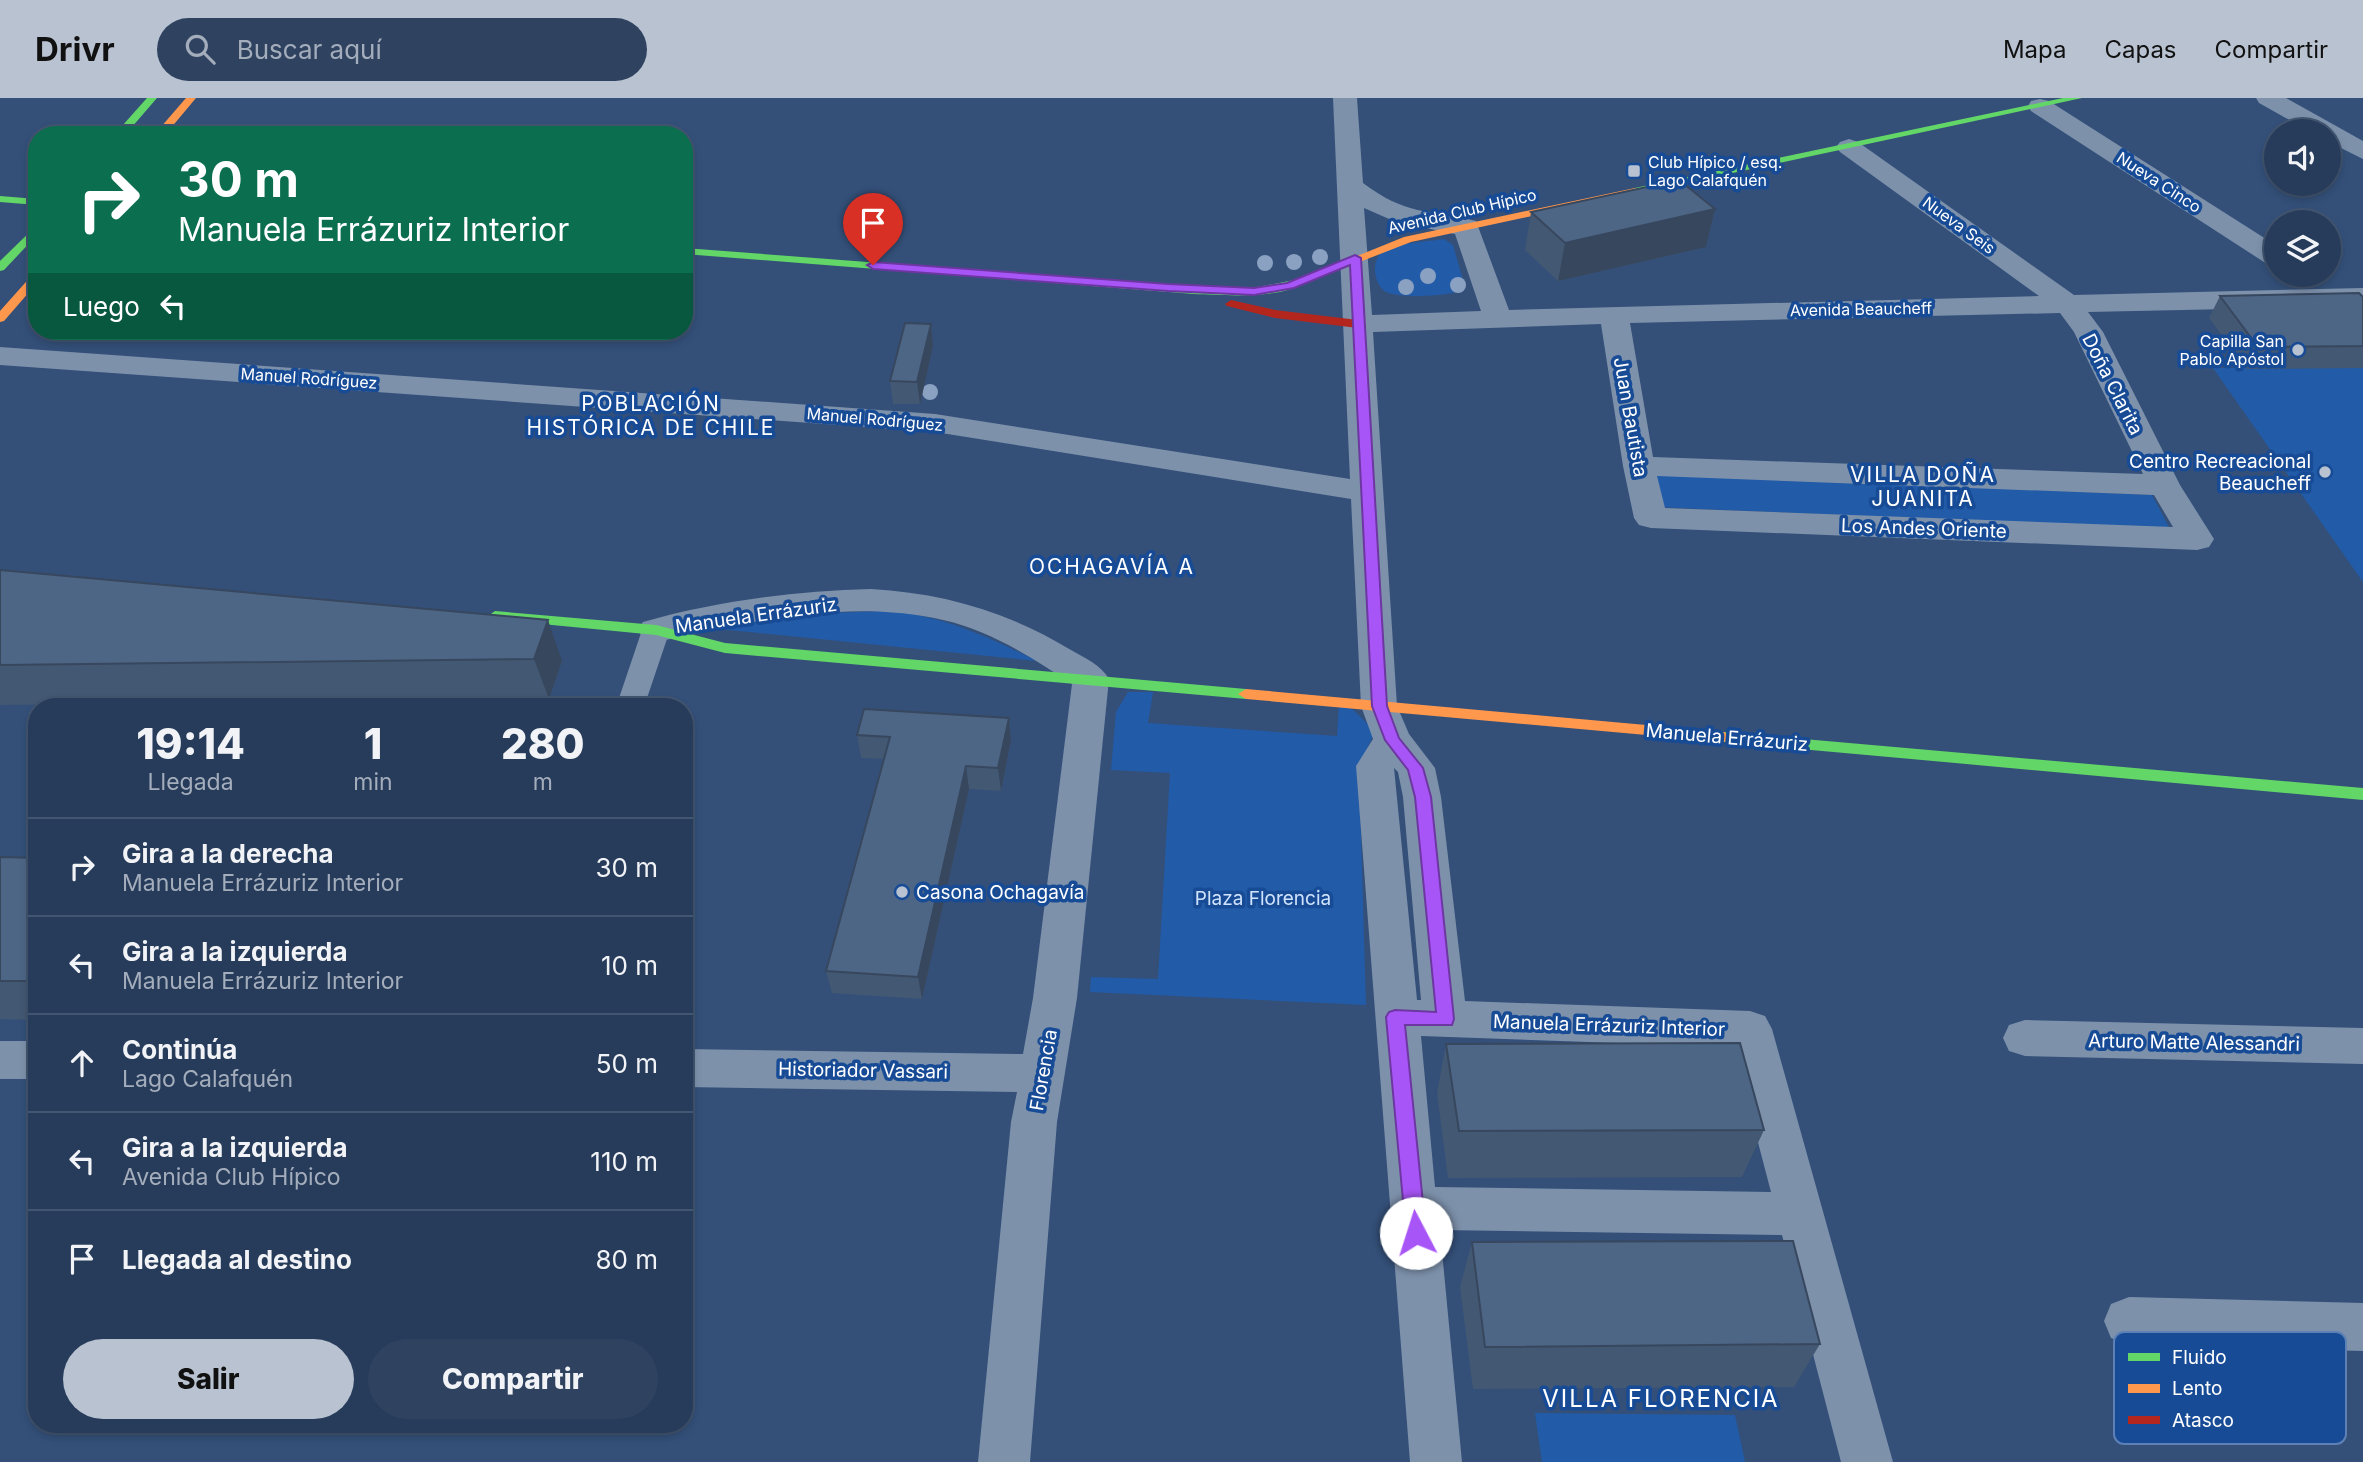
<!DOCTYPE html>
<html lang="es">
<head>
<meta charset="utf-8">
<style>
	:root { --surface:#273c5b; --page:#2f4361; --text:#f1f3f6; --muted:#a4adbb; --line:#435671; --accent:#b8c2d0 }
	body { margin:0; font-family:Inter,sans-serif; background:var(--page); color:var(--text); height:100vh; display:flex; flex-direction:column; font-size:26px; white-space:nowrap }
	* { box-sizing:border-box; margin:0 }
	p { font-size:23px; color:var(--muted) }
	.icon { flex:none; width:38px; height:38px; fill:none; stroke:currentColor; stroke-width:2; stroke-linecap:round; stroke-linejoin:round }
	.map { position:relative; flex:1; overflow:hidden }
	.side { position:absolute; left:28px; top:600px; width:665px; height:735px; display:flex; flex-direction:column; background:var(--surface); border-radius:28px; box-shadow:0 4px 10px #0003,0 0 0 2px var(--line) }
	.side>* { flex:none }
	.hud { position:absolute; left:28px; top:28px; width:665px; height:214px; border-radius:28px; box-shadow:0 4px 10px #0003,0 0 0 2px var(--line); background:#0b6e4f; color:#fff; overflow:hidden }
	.controls { position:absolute; left:2264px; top:21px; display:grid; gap:14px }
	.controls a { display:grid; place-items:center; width:77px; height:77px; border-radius:50%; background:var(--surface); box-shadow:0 4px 10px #0003,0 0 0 2px var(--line); font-size:35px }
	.pin { position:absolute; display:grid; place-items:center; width:60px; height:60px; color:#fff; margin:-72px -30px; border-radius:50% 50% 50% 0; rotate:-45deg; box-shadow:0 0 7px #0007 }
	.pin .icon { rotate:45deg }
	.me { position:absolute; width:77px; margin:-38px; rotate:355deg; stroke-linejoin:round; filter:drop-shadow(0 0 5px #0008) }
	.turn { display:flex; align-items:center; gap:24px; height:147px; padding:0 35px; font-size:32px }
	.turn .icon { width:91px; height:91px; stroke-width:2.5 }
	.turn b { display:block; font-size:49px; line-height:60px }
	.then { display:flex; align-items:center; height:66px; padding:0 35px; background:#0003; gap:14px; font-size:26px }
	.eta { display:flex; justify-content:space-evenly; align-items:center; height:119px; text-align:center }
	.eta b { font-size:42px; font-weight:800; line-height:49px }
	.button { display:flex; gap:14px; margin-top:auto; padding:14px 35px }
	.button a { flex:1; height:80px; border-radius:42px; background:var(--accent); color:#111; font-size:28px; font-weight:800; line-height:80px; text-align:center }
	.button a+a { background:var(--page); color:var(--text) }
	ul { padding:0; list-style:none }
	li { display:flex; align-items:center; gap:21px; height:98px; padding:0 35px; border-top:2px solid var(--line) }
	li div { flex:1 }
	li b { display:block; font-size:26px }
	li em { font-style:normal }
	header { display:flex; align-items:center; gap:42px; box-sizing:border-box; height:98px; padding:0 35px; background:var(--accent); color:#111 }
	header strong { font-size:33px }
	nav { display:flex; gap:38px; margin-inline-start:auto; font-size:24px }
	.search { width:490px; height:63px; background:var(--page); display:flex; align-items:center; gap:18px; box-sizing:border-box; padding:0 24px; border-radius:38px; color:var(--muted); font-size:26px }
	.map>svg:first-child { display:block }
	.green { fill:#225ba8 }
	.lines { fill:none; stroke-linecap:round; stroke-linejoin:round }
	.lane { fill:#7d91ab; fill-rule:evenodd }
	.street { fill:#7d91ab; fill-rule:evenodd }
	.fast { fill:#63d668; fill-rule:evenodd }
	.slow { fill:#ff974d; fill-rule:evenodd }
	.jam { fill:#b3261e; fill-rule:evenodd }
	.tree { fill:#8aa1c1 }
	.wall { fill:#435873 }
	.shaded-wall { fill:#37475e }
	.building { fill:#4e6686; stroke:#37475e; stroke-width:2 }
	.route { fill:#a855f7; stroke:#6d37a1; stroke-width:2 }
	.poi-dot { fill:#b8c2d0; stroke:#174b96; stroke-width:2.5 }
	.labels { text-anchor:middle; stroke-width:7; stroke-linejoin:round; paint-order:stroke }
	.far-poi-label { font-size:16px; fill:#fff; stroke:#174b96; text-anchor:start }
	.far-street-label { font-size:16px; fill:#fff; stroke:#174b96 }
	.street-label { font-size:19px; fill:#fff; stroke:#174b96 }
	.poi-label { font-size:19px; fill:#fff; stroke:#174b96; text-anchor:end }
	.park-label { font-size:19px; fill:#d0e3fc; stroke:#174b96 }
	.neighbourhood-label { font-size:21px; letter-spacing:2px; fill:#fff; stroke:#174b96 }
	.near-neighbourhood-label { font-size:24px; letter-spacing:2px; fill:#fff; stroke:#174b96 }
	.key { fill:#174b96; stroke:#5d81b6; stroke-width:2 }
	.key-label { font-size:19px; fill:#fff }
</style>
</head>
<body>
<header>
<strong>Drivr</strong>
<div class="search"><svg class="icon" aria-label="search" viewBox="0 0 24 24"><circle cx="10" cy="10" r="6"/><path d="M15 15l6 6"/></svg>Buscar aquí</div>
<nav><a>Mapa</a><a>Capas</a><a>Compartir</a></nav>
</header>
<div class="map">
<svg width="2363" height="1364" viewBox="0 0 2363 1364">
	<rect width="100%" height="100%" fill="#345079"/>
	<g class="green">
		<path d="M1444,141L1453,147L1463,182L1461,192C1450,199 1398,200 1386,194C1373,186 1370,160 1385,152C1400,144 1426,144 1444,141Z"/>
		<polygon points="2213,270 2363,270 2363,484"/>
		<polygon points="1649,375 2152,397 2170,431 1655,409"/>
		<path d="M887,513C942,517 988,539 1037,563L719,531L727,524L795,516Z"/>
		<polygon points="1128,594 1153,594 1148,625 1337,638 1339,607 1350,609 1375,633 1359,670 1366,907 1090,894 1091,879 1158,881 1170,675 1111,672 1116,614"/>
		<polygon points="1535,1315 1735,1317 1745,1364 1542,1364"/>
	</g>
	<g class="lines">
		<polygon class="lane" points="656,523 666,526 670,532 644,609 616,609 642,532 646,526"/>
		<g class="street">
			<path d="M1333,0H1357L1363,85C1405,117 1429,112 1476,123L1509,212L2039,198L1840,54L1836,49L1840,44L1849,41L1858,44L2074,197L2363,190V208L2088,214L2103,234L2180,387L2214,441L2209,449L2197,452L1651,430L1639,427L1634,420L1623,368L1601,226L1373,234L1397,608L1409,636L1435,670L1441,699L1465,903L1750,913L1765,918L1772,931L1893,1364H1841L1782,1137L1440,1132L1462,1364H1410L1356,668L1373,641L1361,608L1351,401L935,334L0,267V249L935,316L1350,381ZM1364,110L1396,124L1455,136L1481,213L1372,217ZM2060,215L2074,234L2143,376L1653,359L1630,225ZM1657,378L2154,397L2173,429L1665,410ZM1394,670L1398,674L1403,699L1421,902H1417ZM1421,938L1733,949L1771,1094L1435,1089Z"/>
			<polygon points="2256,0 2286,0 2363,43 2363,61 2329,44 2329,33 2309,33 2259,5"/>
			<polygon points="2040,1 2049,3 2277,148 2277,168 2267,166 2031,13 2028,8 2031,3"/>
			<path d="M871,491C943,495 1009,514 1071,552C1085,560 1101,567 1109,581L1077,900L1057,1024L1030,1364H978L1011,1024L1017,994L684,989V951L1023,956L1033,900L1072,586C1033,560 989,532 943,522C848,500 749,524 656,544L643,540L638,532L643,524C717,503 795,493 871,491Z"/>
			<polygon points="2025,922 2363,930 2363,966 2025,958 2009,953 2003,940 2009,927"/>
			<rect x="0" y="943" width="37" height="38"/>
			<polygon points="2129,1199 2363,1205 2363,1253 2129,1247 2111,1240 2104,1223 2111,1206"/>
		</g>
		<g class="fast">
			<polygon points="147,0 157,0 125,37 114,37"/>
			<polygon points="2063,0 2082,0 1635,96 1630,93 1635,90"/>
			<polygon points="0,98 37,101 37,107 0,104"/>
			<polygon points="37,127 37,137 4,172 0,173 0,163"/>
			<path d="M684,150L1194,189L1253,190L1299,181L1305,184C1281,202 1223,197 1194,196L684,156Z"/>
			<polygon points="495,513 656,527 725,545 1246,591 1254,596 1246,601 725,555 656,537 490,521 488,518"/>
			<polygon points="1724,634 2363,690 2363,702 1724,644 1716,639"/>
		</g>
		<g class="slow">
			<polygon points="186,0 196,0 165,37 154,37"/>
			<polygon points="1635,90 1640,93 1639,95 1411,144 1303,186 1293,184 1404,139"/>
			<polygon points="37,175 37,185 4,223 0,224 0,213 33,176"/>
			<polygon points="1246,591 1724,634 1732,639 1724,644 1246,601 1238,596"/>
		</g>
		<polygon class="jam" points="1231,202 1275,212 1358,222 1364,226 1358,230 1275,220 1227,208 1225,206"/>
	</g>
	<g class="tree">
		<circle cx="1320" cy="159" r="8"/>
		<circle cx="1294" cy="164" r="8"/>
		<circle cx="1265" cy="165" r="8"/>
		<circle cx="1428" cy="178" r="8"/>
		<circle cx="1458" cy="187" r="8"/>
		<circle cx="1406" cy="189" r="8"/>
		<circle cx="930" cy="294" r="8"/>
	</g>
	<g class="wall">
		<polygon points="1715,111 1706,149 1558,183 1525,152 1531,114"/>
		<polygon points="2220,198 2363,199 2363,270 2247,271 2209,220"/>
		<polygon points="931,226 933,248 920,306 893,306 890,283"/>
		<polygon points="0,472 562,563 549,601 0,607"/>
		<polygon points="1009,620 1011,642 1001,693 969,691 922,901 832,895 826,873 884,661 861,660 857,637"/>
		<polygon points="0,759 37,760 37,922 0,921"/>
		<polygon points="1446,946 1764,1032 1742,1079 1448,1080 1437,995"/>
		<polygon points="1472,1144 1820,1246 1794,1289 1473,1291 1460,1189"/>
	</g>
	<g class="shaded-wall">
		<polygon points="1715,111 1706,149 1558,183 1565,145"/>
		<polygon points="931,226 933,248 920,306 917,284"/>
		<polygon points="548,522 562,563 549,601 534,561"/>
		<polygon points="1009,620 1011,642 1001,693 998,670"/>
		<polygon points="966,668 969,691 922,901 918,879"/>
	</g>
	<g class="building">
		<polygon points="1679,82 1715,111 1565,145 1531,114"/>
		<polygon points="2359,195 2363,199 2363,248 2258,249 2220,198"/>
		<polygon points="905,225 931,226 917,284 890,283"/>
		<polygon points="0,472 548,522 534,561 0,567"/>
		<polygon points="864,611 1009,620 998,670 966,668 918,879 826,873 890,639 857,637"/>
		<polygon points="0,759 37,760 37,883 0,883"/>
		<polygon points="1740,945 1764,1032 1459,1033 1446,946"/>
		<polygon points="1793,1143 1820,1246 1485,1249 1472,1144"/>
	</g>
	<polygon class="route" points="1355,157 1361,160 1387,608 1399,640 1423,670 1431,699 1454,921 1452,927 1405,927 1426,1135 1423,1141 1416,1144 1409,1141 1406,1135 1386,919 1389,914 1395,912 1436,914 1415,699 1408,672 1385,642 1372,608 1350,167 1294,190 1254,197 1168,193 873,171 867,167 873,164 1168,186 1254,190 1287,185"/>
	<g class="poi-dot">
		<rect x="1627" y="66" width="14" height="14" rx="3.5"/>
		<circle cx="2298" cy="252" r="7"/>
		<circle cx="2325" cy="374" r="7"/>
		<circle cx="902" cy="794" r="7"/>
	</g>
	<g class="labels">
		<g class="far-poi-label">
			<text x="1648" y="70">Club Hípico / esq.<tspan x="1648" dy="18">Lago Calafquén</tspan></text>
			<text x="2284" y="249" text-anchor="end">Capilla San<tspan x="2284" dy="18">Pablo Apóstol</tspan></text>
		</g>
		<g class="far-street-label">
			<text transform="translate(2159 84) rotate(33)" y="6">Nueva Cinco</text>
			<text transform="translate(1462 113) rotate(-13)" y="6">Avenida Club Hípico</text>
			<text transform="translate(1959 127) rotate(36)" y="6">Nueva Seis</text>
			<text transform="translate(1861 211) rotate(-1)" y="6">Avenida Beaucheff</text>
			<text transform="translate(309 280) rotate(4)" y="6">Manuel Rodríguez</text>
			<text transform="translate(875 321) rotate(5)" y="6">Manuel Rodríguez</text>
		</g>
		<g class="street-label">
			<text transform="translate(2113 286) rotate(63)" y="7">Doña Clarita</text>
			<text transform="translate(1631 319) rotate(80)" y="7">Juan Bautista</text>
			<text transform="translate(1924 430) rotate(2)" y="7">Los Andes Oriente</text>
			<text transform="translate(756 517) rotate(-8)" y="7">Manuela Errázuriz</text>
			<text transform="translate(1727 639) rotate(5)" y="7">Manuela Errázuriz</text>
			<text transform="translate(1609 927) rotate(2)" y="7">Manuela Errázuriz Interior</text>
			<text transform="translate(2194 944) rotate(1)" y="7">Arturo Matte Alessandri</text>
			<text transform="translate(863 972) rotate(1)" y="7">Historiador Vassari</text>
			<text transform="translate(1043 972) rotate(-80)" y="7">Florencia</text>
		</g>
		<g class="poi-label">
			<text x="2311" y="370">Centro Recreacional<tspan x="2311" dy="22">Beaucheff</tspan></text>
			<text x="916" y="801" text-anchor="start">Casona Ochagavía</text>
		</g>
		<g class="park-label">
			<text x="1263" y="807">Plaza Florencia</text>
		</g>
		<g class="neighbourhood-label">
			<text x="651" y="313">POBLACIÓN<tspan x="651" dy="24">HISTÓRICA DE CHILE</tspan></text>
			<text x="1923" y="384">VILLA DOÑA<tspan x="1923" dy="24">JUANITA</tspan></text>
			<text x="1112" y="476">OCHAGAVÍA A</text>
		</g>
		<g class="near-neighbourhood-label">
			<text x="1661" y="1309">VILLA FLORENCIA</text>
		</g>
	</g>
	<rect x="2114" y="1234" width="232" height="112" rx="10" class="key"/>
	<rect x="2128" y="1255" width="32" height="8" fill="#63d668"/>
	<rect x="2128" y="1286" width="32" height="9" fill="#ff974d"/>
	<rect x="2128" y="1318" width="32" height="8" fill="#b3261e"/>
	<g class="key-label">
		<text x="2172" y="1266">Fluido</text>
		<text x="2172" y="1297">Lento</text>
		<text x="2172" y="1329">Atasco</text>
	</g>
</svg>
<div class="controls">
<a><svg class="icon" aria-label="sound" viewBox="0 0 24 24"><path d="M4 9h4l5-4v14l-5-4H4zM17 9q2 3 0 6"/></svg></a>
<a><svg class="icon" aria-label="layers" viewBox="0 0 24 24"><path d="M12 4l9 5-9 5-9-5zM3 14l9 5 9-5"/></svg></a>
</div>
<div class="pin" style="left:873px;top:167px;background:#d93025"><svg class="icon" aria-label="arrive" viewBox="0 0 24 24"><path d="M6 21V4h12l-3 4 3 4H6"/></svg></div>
<svg class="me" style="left:1416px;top:1135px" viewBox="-20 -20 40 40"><circle r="19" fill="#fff"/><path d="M0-13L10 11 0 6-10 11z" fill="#a855f7"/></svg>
<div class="hud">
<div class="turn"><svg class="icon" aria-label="right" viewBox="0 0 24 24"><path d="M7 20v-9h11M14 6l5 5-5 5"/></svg><div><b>30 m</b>Manuela Errázuriz Interior</div></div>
<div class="then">Luego<svg class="icon" aria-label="left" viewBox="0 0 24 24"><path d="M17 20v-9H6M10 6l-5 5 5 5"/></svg></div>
</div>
<section class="side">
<div class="eta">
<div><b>19:14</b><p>Llegada</p></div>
<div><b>1</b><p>min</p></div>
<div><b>280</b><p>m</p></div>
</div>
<ul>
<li><svg class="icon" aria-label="right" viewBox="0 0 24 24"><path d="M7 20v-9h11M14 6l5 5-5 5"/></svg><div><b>Gira a la derecha</b><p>Manuela Errázuriz Interior</p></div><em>30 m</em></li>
<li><svg class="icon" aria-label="left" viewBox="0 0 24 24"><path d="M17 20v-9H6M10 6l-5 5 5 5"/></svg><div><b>Gira a la izquierda</b><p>Manuela Errázuriz Interior</p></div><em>10 m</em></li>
<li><svg class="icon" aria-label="ahead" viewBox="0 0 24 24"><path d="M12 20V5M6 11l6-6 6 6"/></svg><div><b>Continúa</b><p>Lago Calafquén</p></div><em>50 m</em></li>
<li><svg class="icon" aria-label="left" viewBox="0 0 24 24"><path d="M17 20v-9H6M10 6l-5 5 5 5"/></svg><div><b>Gira a la izquierda</b><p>Avenida Club Hípico</p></div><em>110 m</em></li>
<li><svg class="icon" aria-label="arrive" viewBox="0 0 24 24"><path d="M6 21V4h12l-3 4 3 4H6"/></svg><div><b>Llegada al destino</b></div><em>80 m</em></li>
</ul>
<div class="button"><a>Salir</a><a>Compartir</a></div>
</section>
</div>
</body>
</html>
